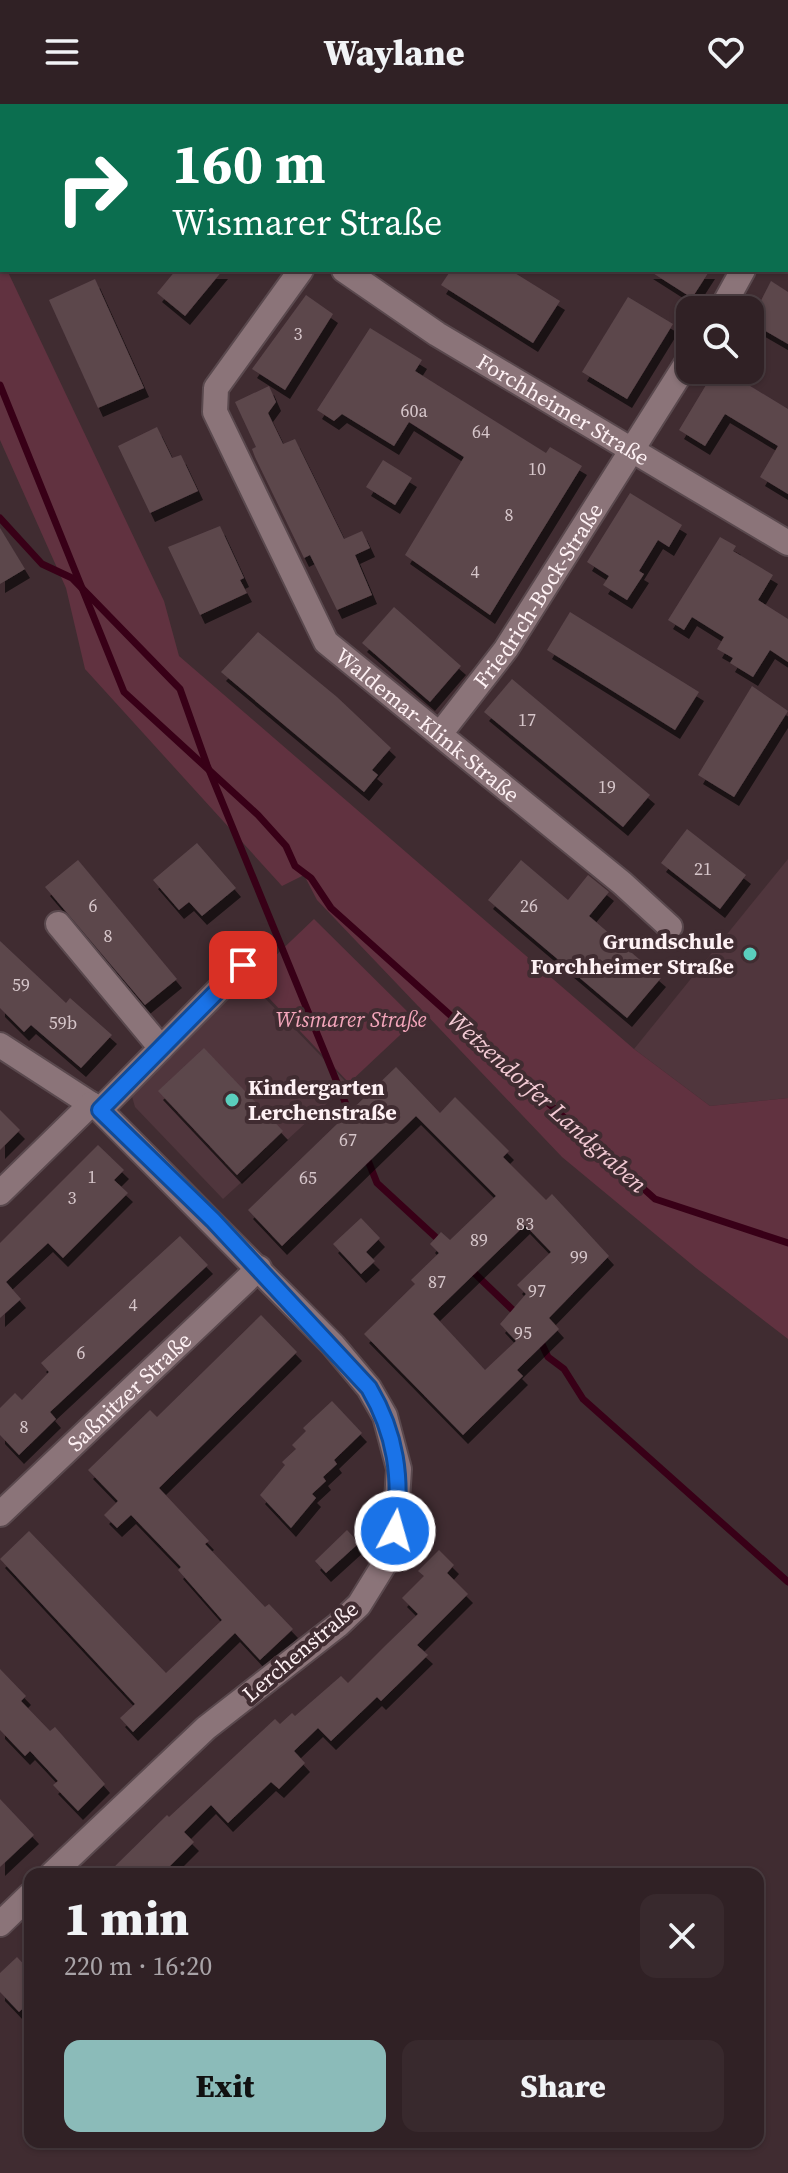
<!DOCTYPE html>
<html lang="en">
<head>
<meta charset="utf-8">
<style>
	:root { --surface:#302125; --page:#38292d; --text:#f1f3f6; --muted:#a8a3a7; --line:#4b3e42; --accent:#8bbbb9 }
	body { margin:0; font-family:"Source Serif 4",serif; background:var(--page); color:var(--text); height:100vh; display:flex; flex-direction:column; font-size:30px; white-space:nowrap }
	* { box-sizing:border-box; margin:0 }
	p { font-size:26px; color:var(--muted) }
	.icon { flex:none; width:44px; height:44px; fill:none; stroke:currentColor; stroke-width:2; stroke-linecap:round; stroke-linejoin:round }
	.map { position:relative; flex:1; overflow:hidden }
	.sheet { position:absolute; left:24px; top:1764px; width:740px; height:280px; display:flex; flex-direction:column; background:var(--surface); border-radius:16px; box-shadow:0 2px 6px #0004,0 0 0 2px var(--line) }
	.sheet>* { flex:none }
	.banner { position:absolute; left:0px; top:0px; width:788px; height:168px; box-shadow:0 2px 6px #0004,0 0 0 2px var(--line); background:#0b6e4f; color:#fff; overflow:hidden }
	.fabs { position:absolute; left:676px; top:192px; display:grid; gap:16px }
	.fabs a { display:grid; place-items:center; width:88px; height:88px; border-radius:16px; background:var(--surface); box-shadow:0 2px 6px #0004,0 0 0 2px var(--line); font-size:40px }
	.pin { position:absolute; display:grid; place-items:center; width:68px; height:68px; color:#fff; margin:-34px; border-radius:16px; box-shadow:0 4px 12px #0006 }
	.me { position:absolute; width:88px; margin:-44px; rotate:6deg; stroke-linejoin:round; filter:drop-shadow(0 0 6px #0008) }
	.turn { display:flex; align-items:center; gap:28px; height:168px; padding:0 40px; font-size:36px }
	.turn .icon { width:104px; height:104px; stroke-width:2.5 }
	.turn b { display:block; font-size:56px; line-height:68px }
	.round { display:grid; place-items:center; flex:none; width:84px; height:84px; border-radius:16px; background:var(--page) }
	.head { display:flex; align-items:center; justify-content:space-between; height:136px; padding:0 40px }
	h1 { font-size:48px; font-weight:800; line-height:60px }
	.cta { display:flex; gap:16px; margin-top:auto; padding:16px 40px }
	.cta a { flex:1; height:92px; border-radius:16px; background:var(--accent); color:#111; font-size:32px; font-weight:800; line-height:92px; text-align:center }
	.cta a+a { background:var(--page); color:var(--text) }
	header { display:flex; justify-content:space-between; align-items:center; height:104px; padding:0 40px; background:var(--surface); font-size:36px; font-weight:800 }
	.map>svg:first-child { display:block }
	.built { fill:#50363d }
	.green { fill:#613240 }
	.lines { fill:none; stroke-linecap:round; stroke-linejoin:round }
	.stream { stroke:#380017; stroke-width:7 }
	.building { fill:#5c474c; fill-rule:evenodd; filter:url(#shadow) }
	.street-casing { stroke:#5a494e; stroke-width:28 }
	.street { stroke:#8b7479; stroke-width:24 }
	.route-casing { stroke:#114b97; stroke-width:20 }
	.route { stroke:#1a73e8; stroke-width:14 }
	.poi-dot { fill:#5acebd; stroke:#402c31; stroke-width:3 }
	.labels { text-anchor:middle; stroke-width:8; stroke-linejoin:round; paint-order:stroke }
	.number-label { font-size:18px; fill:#d6c6ca }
	.street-label { font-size:22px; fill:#fef1f4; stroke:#402c31 }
	.poi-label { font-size:22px; font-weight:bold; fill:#fef1f4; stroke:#402c31; text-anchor:end }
	.park-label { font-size:22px; font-style:italic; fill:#f4a6bb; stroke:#402c31 }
	.water-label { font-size:24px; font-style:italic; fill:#f4cbd5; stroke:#402c31 }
</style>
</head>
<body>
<header><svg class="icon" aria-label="menu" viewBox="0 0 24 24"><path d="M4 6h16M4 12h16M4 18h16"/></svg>Waylane<svg class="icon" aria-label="heart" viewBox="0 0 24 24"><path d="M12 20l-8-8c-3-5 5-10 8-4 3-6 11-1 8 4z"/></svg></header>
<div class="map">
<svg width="788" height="2069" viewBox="0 0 788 2069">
	<defs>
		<filter id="shadow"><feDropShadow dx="5" dy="9" stdDeviation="0" flood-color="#0009"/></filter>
	</defs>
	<rect width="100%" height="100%" fill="#402c31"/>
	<g class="built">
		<polygon points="788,755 788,994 710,1002 634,945"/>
		<polygon points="236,885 258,887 348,980 223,1095 135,1003 131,989"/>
	</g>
	<g class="green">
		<polygon points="0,152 2,166 7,166 164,497 179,552 634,945 710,1002 788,994 788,1235 696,1164 562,1053 317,796 304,771 282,782 85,565 66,484 0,336"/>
		<polygon points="314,815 416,916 349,979 251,875"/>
	</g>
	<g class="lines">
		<g class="stream">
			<polyline points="0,281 124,588 258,711 286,742 295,762 311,774 331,804 655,1095 788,1139"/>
			<polyline points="0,414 42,460 72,474 180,585 207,661 352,1015"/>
			<polyline points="365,1049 377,1079 441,1138"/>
			<polyline points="468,1163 517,1210"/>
			<polyline points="539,1234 548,1253 564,1265 583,1295 788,1478"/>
		</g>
	</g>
	<g class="building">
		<polygon points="176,166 223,166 185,212 157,189"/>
		<polygon points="451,166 510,166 560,197 533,239 441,181"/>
		<polygon points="648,166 710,166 692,194"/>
		<polygon points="95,175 144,284 98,304 49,196"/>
		<polygon points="771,177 788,188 788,240 750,218"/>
		<polygon points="306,191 333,210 285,286 252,265"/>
		<polygon points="628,193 673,220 627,295 582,268"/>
		<polygon points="370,224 422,256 415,267 546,349 550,343 582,362 490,511 405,451 464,353 409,318 394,342 342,310 334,317 317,306"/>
		<polygon points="715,266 724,266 788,305 788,390 760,373 778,342 725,310 705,342 679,326"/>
		<polygon points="269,282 276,298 268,309 283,340 295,335 344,435 362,427 370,444 355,451 372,491 337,506 310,451 304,454 255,353 252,345 256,343 235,298"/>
		<polygon points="157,323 172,354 181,351 198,387 150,409 118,342"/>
		<polygon points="383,356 412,374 395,401 366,383"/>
		<polygon points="630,389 682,421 669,443 658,436 639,467 644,470 627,496 603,481 609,472 587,458"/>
		<polygon points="220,422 244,474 240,476 247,489 200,511 168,443"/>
		<polygon points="0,424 25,465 0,480"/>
		<polygon points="720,433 736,442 733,447 773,471 758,496 788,515 788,558 770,546 753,573 730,559 733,554 717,545 724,533 692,513 684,526 668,516"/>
		<polygon points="394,503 461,562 430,598 362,539"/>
		<polygon points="570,508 699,588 675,626 547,546"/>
		<polygon points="258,528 337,593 391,644 372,666 378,671 364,688 221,568"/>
		<polygon points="512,575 650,691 623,723 484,608"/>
		<polygon points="752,582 788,607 734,693 698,671"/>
		<polygon points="687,725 746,771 720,805 661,759"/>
		<polygon points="197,739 236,784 202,812 189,798 179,806 153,776"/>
		<polygon points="78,756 177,875 145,901 45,783"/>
		<polygon points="521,756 568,796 588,771 609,788 589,812 661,874 627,914 488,796"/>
		<polygon points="0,837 66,899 70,894 112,931 81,964 31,921 24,928 0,904"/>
		<polygon points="204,944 283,1027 237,1071 158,987"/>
		<path d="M396,963L440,1009L455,993L509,1047L503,1053L546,1096L552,1090L609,1152L549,1214L559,1225L517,1266L523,1272L463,1331L364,1230L415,1180L411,1176L439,1149L430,1140L441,1128L450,1136L496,1092L416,1012L282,1142L248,1106ZM525,1121L551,1148L517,1181L526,1190L500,1220L516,1237L485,1266L433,1210Z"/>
		<polygon points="0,1006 20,1026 0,1046"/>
		<polygon points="98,1041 124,1066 114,1076 128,1089 63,1154 48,1139 6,1178 21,1195 0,1214 0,1139"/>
		<polygon points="361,1114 380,1134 366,1148 375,1157 361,1170 333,1140"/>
		<polygon points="180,1132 208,1161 50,1308 56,1315 19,1351 0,1331 0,1304 15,1289 22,1296 49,1268 41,1259"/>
		<polygon points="261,1211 297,1248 159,1384 209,1437 205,1440 265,1503 269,1500 293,1525 260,1556 235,1529 133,1628 120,1614 135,1600 0,1455 29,1427 166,1569 222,1516 178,1466 181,1463 131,1411 117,1424 104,1411 118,1397 88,1366 150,1306 157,1313"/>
		<polygon points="332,1297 362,1329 334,1356 337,1360 323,1373 326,1377 312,1390 316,1394 291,1424 260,1391 285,1361 282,1358 296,1345 292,1341 306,1327 303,1324"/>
		<polygon points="347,1426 359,1439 326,1469 315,1457"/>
		<polygon points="439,1446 454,1461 447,1469 468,1490 417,1541 428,1551 381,1597 377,1593 331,1637 318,1624 294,1647 305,1659 279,1685 271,1678 228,1719 211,1701 184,1728 194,1738 162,1770 107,1770 167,1711 169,1713 275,1615 280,1620 292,1609 295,1612 341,1572 348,1579 385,1542 418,1510 402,1494 424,1472 418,1467"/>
		<polygon points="0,1565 26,1592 21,1597 50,1627 55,1623 105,1680 78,1707 53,1681 58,1677 30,1647 25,1652 0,1626"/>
		<polygon points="0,1695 34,1731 0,1763"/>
		<polygon points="17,1853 30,1867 30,1898 19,1908 0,1888 0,1869"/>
	</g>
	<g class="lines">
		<defs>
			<g id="street">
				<polyline points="141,0 143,2"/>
				<polyline points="429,2 431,0"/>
				<polyline points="786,93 788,90"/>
				<path id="s1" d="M301,166L216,284L215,308L326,538L622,779L670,823"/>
				<path id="s2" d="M344,166L437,230L788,439"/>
				<polyline points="721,206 743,166"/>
				<path id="s3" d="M440,630L506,545L690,254"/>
				<polyline points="58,820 161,944"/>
				<polyline points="0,941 100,1006 333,1241 369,1284 385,1312 399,1365 395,1427 385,1459 359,1501 338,1521 206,1624 52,1770"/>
				<polyline points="100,1006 243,861"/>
				<polyline points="0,1089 91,1000"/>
				<path id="s4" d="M0,1410L259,1164"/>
				<polyline points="0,1820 30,1791"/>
			</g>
		</defs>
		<use href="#street" class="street-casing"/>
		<use href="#street" class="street"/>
	</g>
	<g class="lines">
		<defs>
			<path id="route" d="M243,861L100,1006L213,1116L369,1284C396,1330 402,1374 395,1427"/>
		</defs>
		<use href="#route" class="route-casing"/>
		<use href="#route" class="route"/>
	</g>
	<g class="poi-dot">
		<circle cx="750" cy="850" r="8"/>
		<circle cx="232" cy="996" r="8"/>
	</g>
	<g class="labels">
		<g class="number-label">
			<text x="298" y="236">3</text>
			<text x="414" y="313">60a</text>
			<text x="481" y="334">64</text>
			<text x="537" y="371">10</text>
			<text x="509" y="417">8</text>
			<text x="475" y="474">4</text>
			<text x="527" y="622">17</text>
			<text x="607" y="689">19</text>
			<text x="703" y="771">21</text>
			<text x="93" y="808">6</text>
			<text x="529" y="808">26</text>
			<text x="108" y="838">8</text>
			<text x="21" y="887">59</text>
			<text x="63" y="925">59b</text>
			<text x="348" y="1042">67</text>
			<text x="92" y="1079">1</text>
			<text x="308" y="1080">65</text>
			<text x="72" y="1100">3</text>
			<text x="525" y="1126">83</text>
			<text x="479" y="1142">89</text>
			<text x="579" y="1159">99</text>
			<text x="437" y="1184">87</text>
			<text x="537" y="1193">97</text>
			<text x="133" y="1207">4</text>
			<text x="523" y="1235">95</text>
			<text x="81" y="1255">6</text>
			<text x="24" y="1329">8</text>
		</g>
		<g class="street-label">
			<text dy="8" stroke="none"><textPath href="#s2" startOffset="260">Forchheimer Straße</textPath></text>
			<text dy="8" stroke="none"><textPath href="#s3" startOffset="170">Friedrich-Bock-Straße</textPath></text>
			<text dy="8" stroke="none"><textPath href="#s1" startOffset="556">Waldemar-Klink-Straße</textPath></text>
			<text dy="8" stroke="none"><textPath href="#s4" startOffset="178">Saßnitzer Straße</textPath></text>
			<text transform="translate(300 1547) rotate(-40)" y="8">Lerchenstraße</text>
		</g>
		<g class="poi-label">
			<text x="734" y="845">Grundschule<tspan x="734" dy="25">Forchheimer Straße</tspan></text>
			<text x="248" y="991" text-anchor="start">Kindergarten<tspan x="248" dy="25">Lerchenstraße</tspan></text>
		</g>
		<g class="park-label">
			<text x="351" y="923">Wismarer Straße</text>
		</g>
		<g class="water-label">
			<text transform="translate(547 998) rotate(42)" y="8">Wetzendorfer Landgraben</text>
		</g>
	</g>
</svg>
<div class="fabs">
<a><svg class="icon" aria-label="search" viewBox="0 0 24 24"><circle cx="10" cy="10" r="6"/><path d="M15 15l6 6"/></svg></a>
</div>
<div class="pin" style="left:243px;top:861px;background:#d93025"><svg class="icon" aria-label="arrive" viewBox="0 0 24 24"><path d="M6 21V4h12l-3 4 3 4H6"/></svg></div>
<svg class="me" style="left:395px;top:1427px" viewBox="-20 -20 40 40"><circle r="17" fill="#1a73e8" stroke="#fff" stroke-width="3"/><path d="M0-11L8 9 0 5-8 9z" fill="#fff"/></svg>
<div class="banner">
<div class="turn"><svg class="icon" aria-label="right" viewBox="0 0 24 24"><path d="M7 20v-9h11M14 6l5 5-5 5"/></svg><div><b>160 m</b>Wismarer Straße</div></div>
</div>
<section class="sheet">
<div class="head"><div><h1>1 min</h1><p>220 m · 16:20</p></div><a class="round"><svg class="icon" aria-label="close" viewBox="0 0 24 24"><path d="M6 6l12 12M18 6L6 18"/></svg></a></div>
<div class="cta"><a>Exit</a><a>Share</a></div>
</section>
</div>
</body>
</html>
